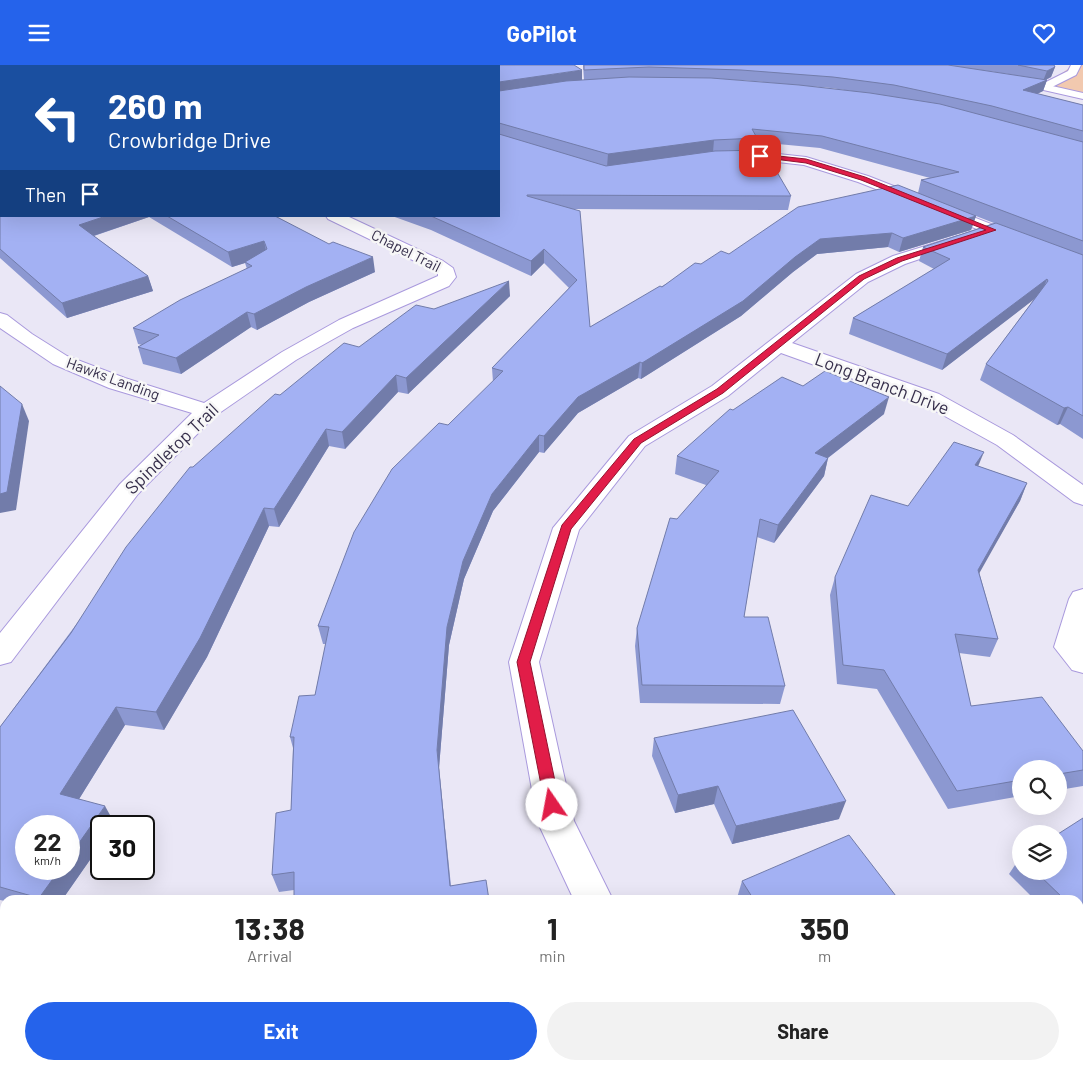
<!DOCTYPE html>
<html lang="en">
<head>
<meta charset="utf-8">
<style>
	:root { --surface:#fff; --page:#f2f2f2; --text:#222; --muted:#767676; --accent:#2563eb }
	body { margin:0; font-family:Barlow,sans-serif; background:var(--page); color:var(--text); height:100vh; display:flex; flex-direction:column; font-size:19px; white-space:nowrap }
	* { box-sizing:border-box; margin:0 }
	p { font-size:16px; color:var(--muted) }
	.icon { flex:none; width:28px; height:28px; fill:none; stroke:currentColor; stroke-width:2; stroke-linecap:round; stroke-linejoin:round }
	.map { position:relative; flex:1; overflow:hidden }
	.drawer { position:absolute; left:0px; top:830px; width:1084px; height:175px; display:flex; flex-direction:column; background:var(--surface); border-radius:15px 15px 0 0; box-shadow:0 5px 20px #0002 }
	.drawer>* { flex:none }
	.banner { position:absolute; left:0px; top:0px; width:500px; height:152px; box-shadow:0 5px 20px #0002; background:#1a4fa0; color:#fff; overflow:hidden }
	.buttons { position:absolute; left:1012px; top:695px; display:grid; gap:10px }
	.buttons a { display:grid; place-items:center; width:55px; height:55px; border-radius:50%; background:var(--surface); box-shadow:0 5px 20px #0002; font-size:25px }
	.speed { position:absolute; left:15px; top:750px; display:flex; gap:10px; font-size:25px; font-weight:700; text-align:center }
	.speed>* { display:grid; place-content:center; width:65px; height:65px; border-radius:50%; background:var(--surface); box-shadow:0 5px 20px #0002; line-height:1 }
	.speed small { font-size:12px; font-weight:400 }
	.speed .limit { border:2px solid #111; border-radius:8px; background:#fff; color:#111 }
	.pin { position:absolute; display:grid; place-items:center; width:42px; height:42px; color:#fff; margin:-21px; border-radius:10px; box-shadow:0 2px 8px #0006 }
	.me { position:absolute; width:55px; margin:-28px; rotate:348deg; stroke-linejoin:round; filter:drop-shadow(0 0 4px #0008) }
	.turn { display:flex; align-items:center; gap:18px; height:105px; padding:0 25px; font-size:22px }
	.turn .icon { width:65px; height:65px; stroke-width:2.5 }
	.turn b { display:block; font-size:35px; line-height:42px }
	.then { display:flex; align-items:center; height:48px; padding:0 25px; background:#0003; gap:10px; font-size:19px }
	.eta { display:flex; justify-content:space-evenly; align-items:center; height:85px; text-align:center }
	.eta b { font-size:30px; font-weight:700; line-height:35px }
	.action { display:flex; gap:10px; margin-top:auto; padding:10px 25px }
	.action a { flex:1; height:58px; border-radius:30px; background:var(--accent); color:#fff; font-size:20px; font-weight:700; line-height:58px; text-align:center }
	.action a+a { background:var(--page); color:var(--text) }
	header { display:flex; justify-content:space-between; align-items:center; height:65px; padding:0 25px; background:var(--accent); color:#fff; font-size:22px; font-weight:700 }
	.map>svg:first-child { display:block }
	.green { fill:#f2c9af }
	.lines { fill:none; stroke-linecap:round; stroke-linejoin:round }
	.minor-casing { stroke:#a999dd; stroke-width:2 }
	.tertiary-casing { stroke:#a999dd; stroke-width:2 }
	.minor { fill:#fff; fill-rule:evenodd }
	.tertiary { fill:#fff; fill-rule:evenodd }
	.wall { fill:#8c98d1; fill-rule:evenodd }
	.shaded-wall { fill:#727caa }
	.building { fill:#a3b1f3; stroke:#727caa }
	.route { fill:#e11d48; stroke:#92132f }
	.labels { text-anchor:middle; stroke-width:5; stroke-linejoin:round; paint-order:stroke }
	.far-street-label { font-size:15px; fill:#362f4b; stroke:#f7f7f7 }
	.street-label { font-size:18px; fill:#362f4b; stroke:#f7f7f7 }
</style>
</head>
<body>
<header><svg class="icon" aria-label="menu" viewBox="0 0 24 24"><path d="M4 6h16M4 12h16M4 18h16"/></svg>GoPilot<svg class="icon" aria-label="heart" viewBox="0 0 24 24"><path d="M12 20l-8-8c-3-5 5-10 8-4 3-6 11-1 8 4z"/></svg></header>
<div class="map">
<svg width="1083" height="1005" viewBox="0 0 1083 1005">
	<rect width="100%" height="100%" fill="#eae7f6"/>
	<polygon class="green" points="1073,0 1083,0 1083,32 1044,22"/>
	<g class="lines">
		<defs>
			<g id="minor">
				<rect x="152" y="0" width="10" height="1"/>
				<polygon points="1071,0 1081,0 1076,10 1048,24 1040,24 1038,22 1040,20 1068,6"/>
				<polygon points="760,87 806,92 868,111 1083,195 1083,206 858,117 804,100 760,95 732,96 725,92 732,88"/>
				<polygon points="326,151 347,151 443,196 453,203 456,212 449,221 353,263 296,295 215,351 138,429 11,597 0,600 0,568 120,419 192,348 109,323 53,299 0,263 0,248 7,250 32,269 67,291 125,313 204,338 282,287 339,255 438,211 438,209 431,204 328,154"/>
				<polygon points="958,171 964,173 966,176 964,179 905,199 868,217 792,278 939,329 1013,370 1083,420 1083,440 1074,437 997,380 923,339 781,288 728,331 645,381 579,465 539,597 574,756 613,835 574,835 538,758 509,597 553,463 629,371 712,321 856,209 893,191"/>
				<polygon points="1083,524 1083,608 1072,605 1054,582 1069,534 1073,527"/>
				<polygon points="656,1000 701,1000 703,1005 658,1005"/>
			</g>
			<polygon id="tertiary" points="1008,11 1083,28 1083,34 1004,16 1002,14"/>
		</defs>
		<use href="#minor" class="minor-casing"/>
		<use href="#tertiary" class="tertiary-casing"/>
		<use href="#minor" class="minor"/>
		<use href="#tertiary" class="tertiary"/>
	</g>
	<g class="wall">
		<path d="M583,0H1054L1055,2L1051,12L1046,15H1047L1043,26L1037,29L1083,40V374L1060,359L1057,360L980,315L986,299L1035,233L942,305L849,269L853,253L934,204L919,196L923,182L994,158L976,151L971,165L899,187L888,182L817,189L793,207L741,251L641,314L638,313L578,348L544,388L539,387L493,446L464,514L449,580L439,703L451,821L489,835L294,825L279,827L272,810L291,745L293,683L290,672L315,630L326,579H323L318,561L448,360L493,317L492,303L569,223L544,198L531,211L431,165L392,151H499V1L582,15H584ZM957,1L995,7L1008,9ZM729,15H740L775,18ZM809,21L831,23L851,26ZM757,77L820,83L930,113L921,115L918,128L729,189L701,199L590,262L570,144L788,145L791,131L755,85Z"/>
		<polygon points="0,103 1,151 275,151 375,207 309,237 257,265 251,262 181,309 143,299 138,282 142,280 138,279 133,263 247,204 245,198 232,202 149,152 94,171 148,211 153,226 67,253 0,193"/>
		<polygon points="510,231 408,329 398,327 345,384 329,381 279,462 269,461 207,592 164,665 125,660 79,734 115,759 62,835 5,835 5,836 0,835 0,662 193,402 280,330 359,282 434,244"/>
		<polygon points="803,321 884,349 828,393 824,411 774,478 757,472 744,552 785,621 780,639 640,638 635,581 637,563 706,420 675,409 677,391 733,345"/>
		<polygon points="978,401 1027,418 1020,436 979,507 998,574 990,592 959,588 971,641 1083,686 1083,721 1059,725 1059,704 1021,704 1021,731 948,744 877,624 837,619 830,530 835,512 908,441"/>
		<polygon points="654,673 839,754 732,779 714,739 675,748 652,691"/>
		<polygon points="1083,753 1083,884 1079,879 1079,835 1035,835 1009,809 1021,791 1021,806 1059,806"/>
		<polygon points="742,816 899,835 738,835 737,833"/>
		<polygon points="892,1000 1079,1000 1083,1005 895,1005"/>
	</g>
	<g class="shaded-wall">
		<rect x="118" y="0" width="7" height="1"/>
		<polygon points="1055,2 1051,12 1043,16 1047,6"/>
		<polygon points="582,5 582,16 499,28 499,17"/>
		<polygon points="1047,15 1043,26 1020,37 1023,25"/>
		<polygon points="714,75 713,87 607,102 608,89"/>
		<polygon points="1,78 1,92 0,92 0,79"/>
		<polygon points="106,151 148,151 149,152 84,174 79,160"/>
		<polygon points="976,151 971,165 899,187 903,173"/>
		<polygon points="892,168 888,182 817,189 793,207 741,251 641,314 642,298 820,174"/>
		<polygon points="264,176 267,191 232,202 228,187"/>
		<polygon points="544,184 544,198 531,211 531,196"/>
		<polygon points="373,192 375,207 309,237 257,265 254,249 306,222"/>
		<polygon points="148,211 153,226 67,253 62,238"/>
		<polygon points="1047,214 1041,229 942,305 947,289"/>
		<polygon points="509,216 510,231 408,329 406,313"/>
		<polygon points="247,247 251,262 181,309 176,293"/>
		<polygon points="640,297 638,313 578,348 544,388 544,371 578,332"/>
		<polygon points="396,310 398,327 345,384 342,367"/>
		<polygon points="889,332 884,349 811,406 815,388"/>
		<polygon points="22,339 29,356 16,445 0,448 0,429"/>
		<polygon points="1068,342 1060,359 1057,360 1064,343"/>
		<polygon points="326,364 329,381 279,462 274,444"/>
		<polygon points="539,370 539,387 493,446 464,514 449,580 439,703 452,835 437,685 447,562 463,496 492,429"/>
		<polygon points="984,387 977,404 975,400"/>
		<polygon points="828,393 824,411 774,478 778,460"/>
		<polygon points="1027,418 1020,436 971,523 978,505"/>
		<polygon points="264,443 269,461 207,592 164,665 156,647"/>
		<polygon points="116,642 125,660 71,747 60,729"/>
		<polygon points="718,721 714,739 675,748 678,730"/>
		<polygon points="846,736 839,754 732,779 736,761"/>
		<polygon points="105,741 115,759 113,761 101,761 101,779 62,835 41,835 39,833 60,804 69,804 69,792"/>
	</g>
	<g class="building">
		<polygon points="0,0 118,0 118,1 1,1 1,78 0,79"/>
		<polygon points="186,0 574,0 582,5 499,17 499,1 186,1"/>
		<polygon points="584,0 948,0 1047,15 1023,25 1083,40 1083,66 992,41 894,20 833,12 741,5 649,2 584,5"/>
		<polygon points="1018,0 1054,0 1055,2 1047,6"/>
		<polygon points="629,12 711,13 799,20 870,28 940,39 1083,77 1083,176 921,115 959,107 822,71 752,64 757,73 714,75 608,89 499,58 499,26 566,16"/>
		<polygon points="499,69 606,101 715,86 764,85 791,131 527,130 527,131 580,146 590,262 660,221 662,222 695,198 701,199 721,186 729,189 798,142 898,120 976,151 903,173 892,168 820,174 795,192 743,236 642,298 640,297 578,332 544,371 539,370 492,429 463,496 447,562 437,685 450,821 486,815 489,835 294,835 294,807 272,810 276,748 291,745 294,672 290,672 299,631 315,630 329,562 318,561 354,467 392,404 439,358 448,360 503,306 492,303 577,215 544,184 531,196 431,151 499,151"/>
		<polygon points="0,103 1,103 1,151 106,151 79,160 148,211 62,238 0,184"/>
		<polygon points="167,151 275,151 329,179 333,177 373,192 306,222 254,249 247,247 176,293 138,282 159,270 133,263 180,235 252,201 245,197 267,184 264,176 228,187"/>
		<polygon points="996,158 1083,190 1083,351 1068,342 1064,343 986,299 1048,216 1047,214 947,289 853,253 950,194 923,182"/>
		<polygon points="509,216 406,313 396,310 342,367 326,364 274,444 264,443 200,573 156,647 116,642 60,729 105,741 69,792 69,761 26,761 26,804 60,804 39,833 0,822 0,662 71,568 126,482 190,402 193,402 275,329 280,330 344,278 359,282 416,240 434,244"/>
		<polygon points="825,306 889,332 815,388 828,393 778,460 760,454 744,552 768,552 785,621 642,620 637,563 670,453 677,454 719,406 677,391 730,344 733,345 782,312 803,321"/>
		<polygon points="0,321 22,339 7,427 0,429"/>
		<polygon points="954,377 984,387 975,400 1027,418 978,505 998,574 955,569 971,641 1042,632 1083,686 1083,705 1059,709 1059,704 1021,704 1021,715 957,726 884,605 843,600 835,512 871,430 908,441"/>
		<polygon points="793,645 846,736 736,761 718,721 678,730 654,673"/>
		<polygon points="1083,753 1083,853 1079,849 1079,835 1065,835 1035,806 1059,806 1059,769 1058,769"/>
		<polygon points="849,770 899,835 754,835 742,816"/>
		<polygon points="1079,985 1083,991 1083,1005 913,1005 910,1000 1079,1000"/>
		<polygon points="441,1000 550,1000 552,1005 430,1005"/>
	</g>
	<polygon class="route" points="760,89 806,94 865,112 996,165 902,196 864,214 723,328 641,378 571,464 530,597 560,740 558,744 552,746 547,744 545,740 517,597 562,460 634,374 717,324 859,211 897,193 986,165 861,115 806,98 758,92"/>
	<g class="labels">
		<g class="far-street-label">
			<text transform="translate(406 186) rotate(27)" y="5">Chapel Trail</text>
			<text transform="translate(113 314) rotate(20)" y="5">Hawks Landing</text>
		</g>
		<g class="street-label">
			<text transform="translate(882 319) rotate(21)" y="6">Long Branch Drive</text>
			<text transform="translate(172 384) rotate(-44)" y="6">Spindletop Trail</text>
		</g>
	</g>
</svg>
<div class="buttons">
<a><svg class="icon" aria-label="search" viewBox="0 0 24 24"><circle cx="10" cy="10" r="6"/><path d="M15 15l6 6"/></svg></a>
<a><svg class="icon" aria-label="layers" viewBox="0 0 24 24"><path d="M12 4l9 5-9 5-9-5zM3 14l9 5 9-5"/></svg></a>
</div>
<div class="speed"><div>22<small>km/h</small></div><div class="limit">30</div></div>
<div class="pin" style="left:760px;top:91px;background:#d93025"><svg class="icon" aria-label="arrive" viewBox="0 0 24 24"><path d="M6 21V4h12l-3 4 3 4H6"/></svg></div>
<svg class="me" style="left:552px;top:740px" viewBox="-20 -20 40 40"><circle r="19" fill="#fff"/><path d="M0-13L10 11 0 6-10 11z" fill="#e11d48"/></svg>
<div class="banner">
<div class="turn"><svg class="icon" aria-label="left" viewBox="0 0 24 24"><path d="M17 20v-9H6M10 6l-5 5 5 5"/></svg><div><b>260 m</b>Crowbridge Drive</div></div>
<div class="then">Then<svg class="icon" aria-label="arrive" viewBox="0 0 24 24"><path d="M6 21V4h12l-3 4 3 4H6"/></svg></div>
</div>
<section class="drawer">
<div class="eta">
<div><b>13:38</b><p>Arrival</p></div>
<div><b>1</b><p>min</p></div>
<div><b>350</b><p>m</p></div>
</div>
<div class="action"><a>Exit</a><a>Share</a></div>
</section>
</div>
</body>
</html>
